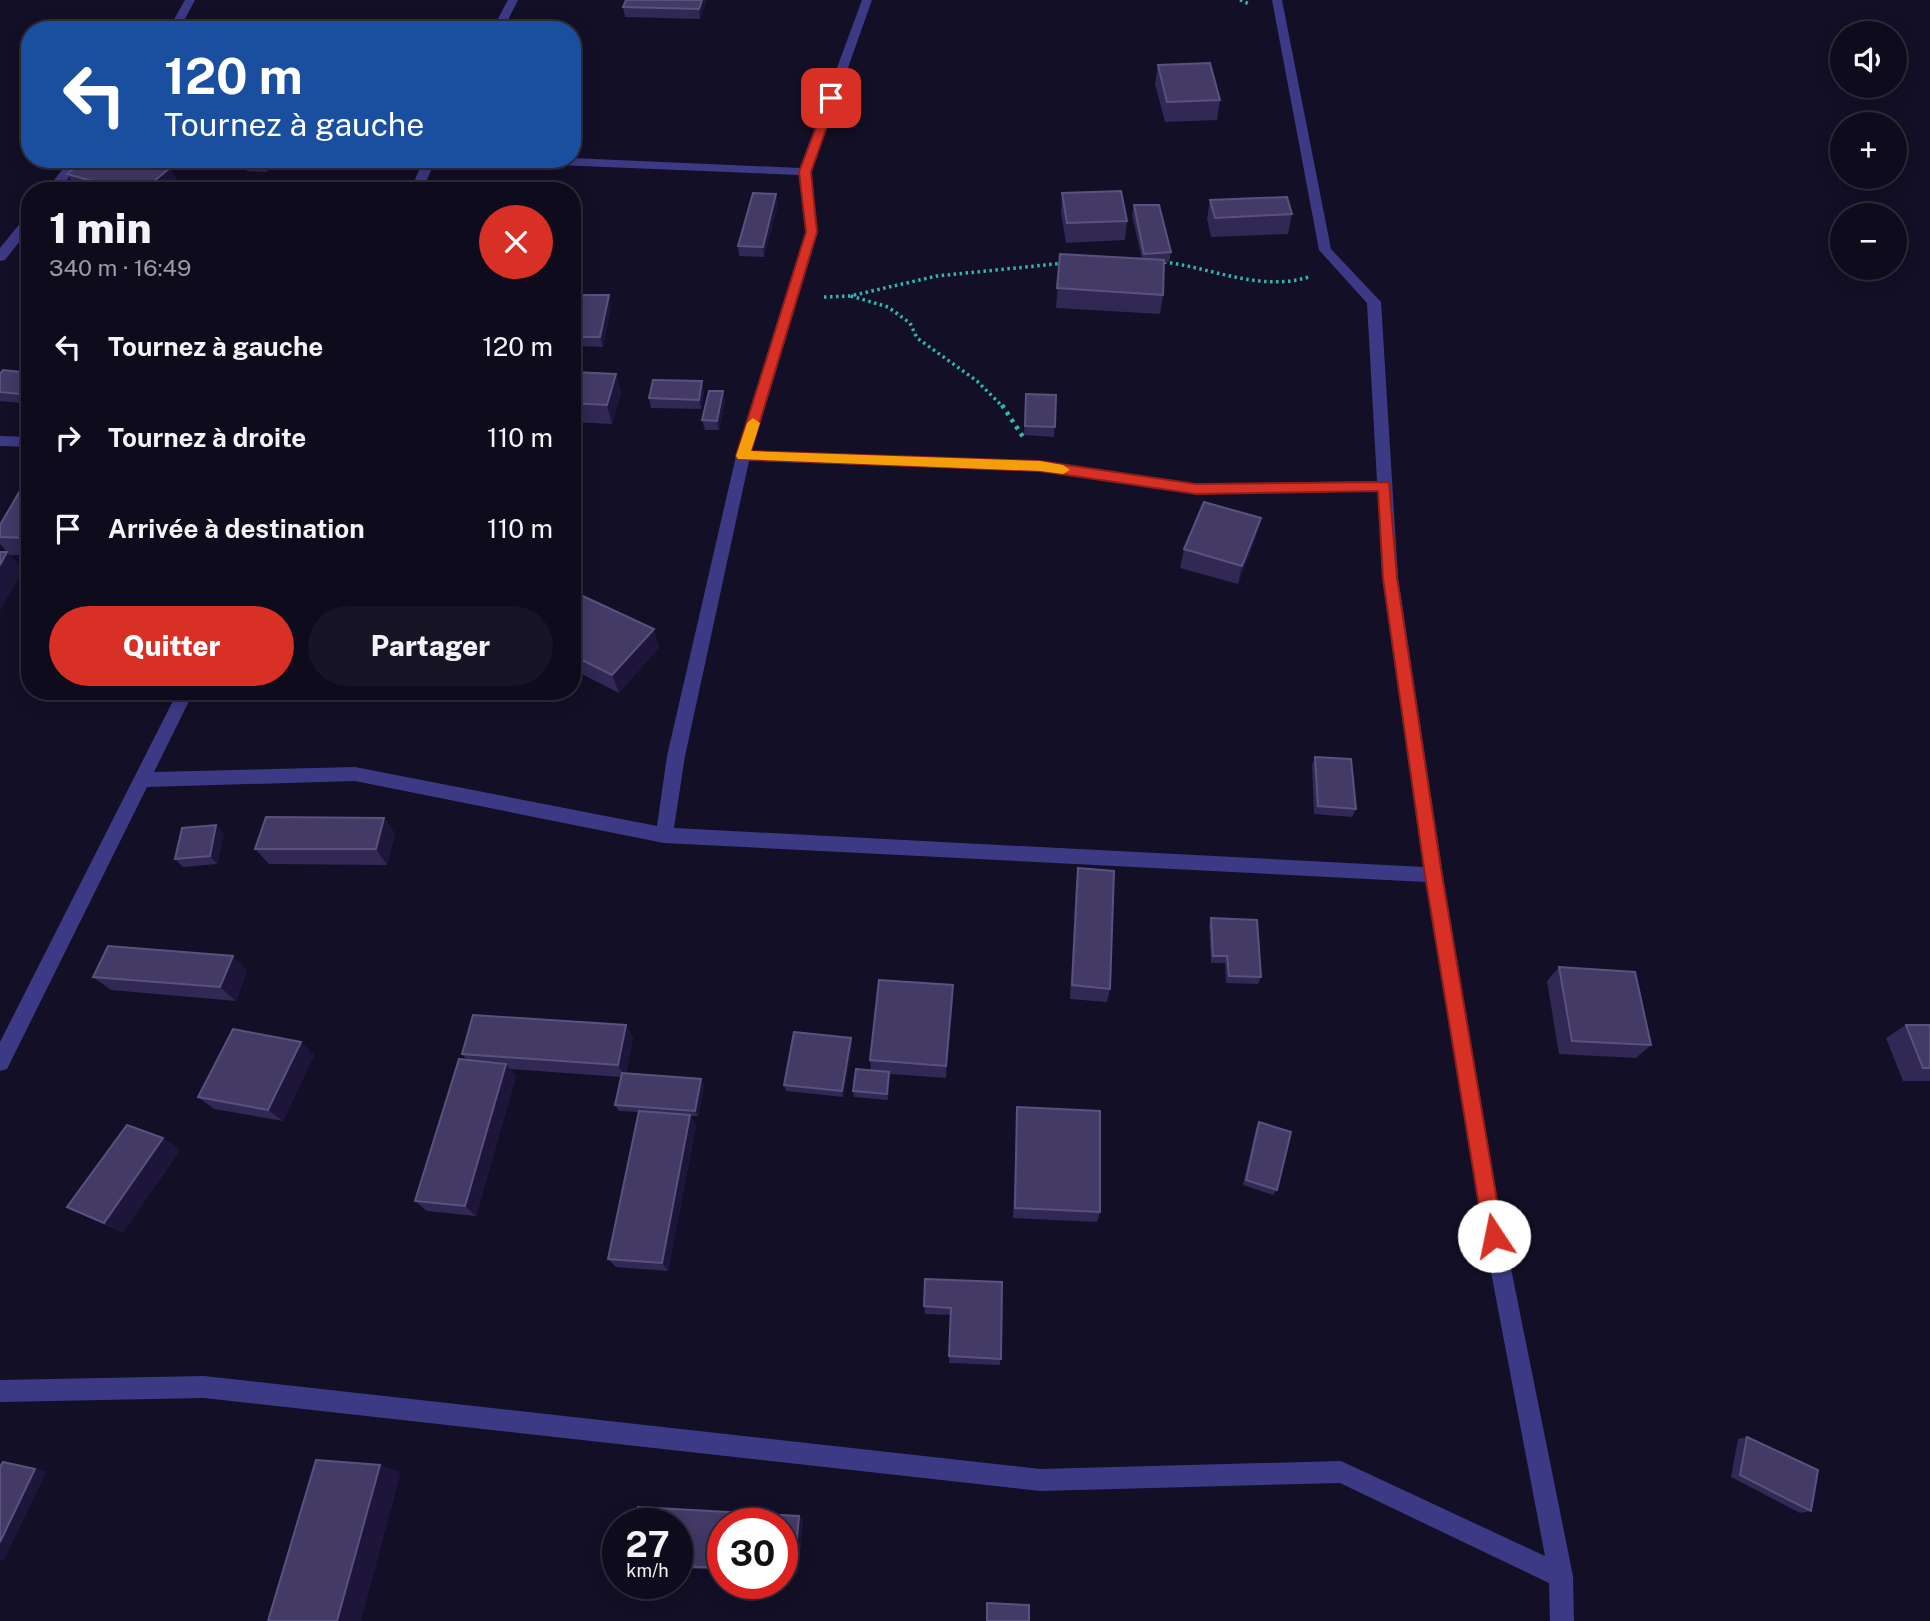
<!DOCTYPE html>
<html lang="fr">
<head>
<meta charset="utf-8">
<style>
	:root { --surface:#0e0b1c; --page:#171425; --text:#f1f3f6; --muted:#9b9ba3; --line:#2e2b3b; --accent:#d93025 }
	body { margin:0; font-family:"Public Sans",sans-serif; background:var(--page); color:var(--text); height:100vh; display:flex; flex-direction:column; font-size:26px; white-space:nowrap }
	* { box-sizing:border-box; margin:0 }
	p { font-size:23px; color:var(--muted) }
	.icon { flex:none; width:38px; height:38px; fill:none; stroke:currentColor; stroke-width:2; stroke-linecap:round; stroke-linejoin:round }
	.map { position:relative; flex:1; overflow:hidden }
	.sheet { position:absolute; left:21px; top:182px; width:560px; height:518px; display:flex; flex-direction:column; background:var(--surface); border-radius:28px; box-shadow:0 4px 18px #0003,0 0 0 2px var(--line) }
	.sheet>* { flex:none }
	.hud { position:absolute; left:21px; top:21px; width:560px; height:147px; border-radius:28px; box-shadow:0 4px 18px #0003,0 0 0 2px var(--line); background:#1a4fa0; color:#fff; overflow:hidden }
	.controls { position:absolute; left:1830px; top:21px; display:grid; gap:14px }
	.controls a { display:grid; place-items:center; width:77px; height:77px; border-radius:50%; background:var(--surface); box-shadow:0 4px 18px #0003,0 0 0 2px var(--line); font-size:35px }
	.speed { position:absolute; left:602px; top:1508px; display:flex; gap:14px; font-size:35px; font-weight:700; text-align:center }
	.speed>* { display:grid; place-content:center; width:91px; height:91px; border-radius:50%; background:var(--surface); box-shadow:0 4px 18px #0003,0 0 0 2px var(--line); line-height:1 }
	.speed small { font-size:18px; font-weight:400 }
	.speed .limit { border:10px solid #d22; background:#fff; color:#111 }
	.pin { position:absolute; display:grid; place-items:center; width:60px; height:60px; color:#fff; margin:-30px; border-radius:14px; box-shadow:0 4px 10px #0006 }
	.me { position:absolute; width:77px; margin:-38px; rotate:349deg; stroke-linejoin:round; filter:drop-shadow(0 0 5px #0008) }
	.turn { display:flex; align-items:center; gap:24px; height:147px; padding:0 28px; font-size:32px }
	.turn .icon { width:91px; height:91px; stroke-width:2.5 }
	.turn b { display:block; font-size:49px; line-height:60px }
	.round { display:grid; place-items:center; flex:none; width:74px; height:74px; border-radius:37px; background:var(--page) }
	.head { display:flex; align-items:center; justify-content:space-between; height:119px; padding:0 28px }
	h1 { font-size:42px; font-weight:800; line-height:52px }
	.primary-button { display:flex; gap:14px; margin-top:auto; padding:14px 28px }
	.primary-button a { flex:1; height:80px; border-radius:42px; background:var(--accent); color:#fff; font-size:28px; font-weight:800; line-height:80px; text-align:center }
	.primary-button a+a { background:var(--page); color:var(--text) }
	ul { padding:0; list-style:none }
	li { display:flex; align-items:center; gap:21px; height:91px; padding:0 28px }
	li div { flex:1 }
	li b { display:block; font-size:26px }
	li em { font-style:normal }
	.map>svg:first-child { display:block }
	.lines { fill:none; stroke-linecap:round; stroke-linejoin:round }
	.path-far1 { stroke:#2fb8b0; stroke-width:3.5; stroke-dasharray:2.5 3.5; stroke-linecap:butt }
	.path { stroke:#2fb8b0; stroke-width:4.5; stroke-dasharray:3.5 5; stroke-linecap:butt }
	.minor { fill:#3d3a85; fill-rule:evenodd }
	.wall { fill:#312854 }
	.shaded-wall { fill:#1d163a }
	.building { fill:#433a66; stroke:#5a527e; stroke-width:2 }
	.route { fill:#d93025; stroke:#8d1f18; stroke-width:2 }
	.slow { fill:#f59e0b }
</style>
</head>
<body>
<div class="map">
<svg width="1930" height="1621" viewBox="0 0 1930 1621">
	<rect width="100%" height="100%" fill="#130f26"/>
	<g class="lines">
		<g class="path-far1">
			<polyline points="1240,0 1249,4"/>
			<path d="M1164,262C1213,268 1260,292 1309,277"/>
			<polyline points="851,296 888,307 910,323 917,338 977,381 1003,407"/>
			<polyline points="824,297 850,296 937,276 1065,263"/>
		</g>
		<polyline class="path" points="1002,405 1023,437"/>
		<g class="minor">
			<polygon points="185,0 195,0 179,30 168,30"/>
			<polygon points="508,0 518,0 503,30 492,30"/>
			<path d="M862,0H872L811,172L818,232L752,451L1039,461L1196,484L1377,481L1367,303L1319,250L1272,0H1282L1331,249L1381,302L1398,577L1443,875L1499,1209L1573,1576L1574,1621H1550L1549,1583L1340,1483L1040,1491L204,1398L0,1402V1380L204,1376L1040,1469L1341,1461L1545,1556L1479,1209L1426,882L664,843L355,781L147,787L7,1069L0,1071V1042L178,691H194L154,772L355,767L657,826L667,756L736,456L806,232L799,175L506,163L500,159L572,158L800,168ZM749,461L1039,471L1196,494L1378,491L1382,577L1424,867L674,828L685,756Z"/>
			<polygon points="70,159 82,159 59,191 46,191"/>
			<polygon points="424,159 436,159 422,191 410,191"/>
			<polygon points="30,215 30,228 5,260 0,261 0,248 26,216"/>
			<polygon points="0,436 30,437 30,447 0,446"/>
		</g>
	</g>
	<g class="wall">
		<polygon points="626,0 705,0 706,2 700,19 625,17 623,7"/>
		<polygon points="1158,65 1220,100 1217,120 1165,122 1155,84"/>
		<polygon points="85,159 184,159 178,168 169,168 181,188 177,191 77,191 67,174"/>
		<polygon points="198,159 274,159 267,172 247,171 245,165 242,170 202,168"/>
		<polygon points="1062,193 1127,221 1125,240 1066,243 1061,213"/>
		<polygon points="1210,200 1292,214 1288,234 1211,237 1207,219"/>
		<polygon points="778,204 764,257 739,256 738,246"/>
		<polygon points="1134,205 1171,252 1169,262 1164,263 1163,295 1160,314 1056,308 1060,254 1142,259 1132,215"/>
		<polygon points="611,305 603,347 576,346 573,337"/>
		<polygon points="572,372 616,374 621,393 612,424 572,422"/>
		<polygon points="30,373 30,404 0,401 0,374"/>
		<polygon points="704,391 701,409 651,408 649,398"/>
		<polygon points="723,391 725,401 719,430 705,430 702,420"/>
		<polygon points="1026,394 1056,395 1054,437 1024,435"/>
		<polygon points="30,477 30,568 21,558 22,555 10,555 23,571 0,544 0,525"/>
		<polygon points="1256,537 1238,584 1180,568 1184,549"/>
		<polygon points="572,591 659,647 619,693 572,669"/>
		<polygon points="1315,757 1356,809 1352,817 1314,814 1312,765"/>
		<polygon points="384,818 395,834 387,865 269,864 255,849"/>
		<polygon points="224,833 217,864 183,867 175,859"/>
		<polygon points="1078,868 1110,989 1107,1002 1070,999 1076,883"/>
		<polygon points="1211,918 1261,977 1258,984 1226,983 1225,963 1211,963 1209,925"/>
		<polygon points="1559,967 1651,1045 1636,1058 1559,1054 1547,981"/>
		<polygon points="247,970 236,1001 111,990 93,977"/>
		<polygon points="953,998 946,1078 890,1074 888,1100 854,1097 853,1091 871,1070 870,1060"/>
		<polygon points="626,1025 633,1038 626,1073 701,1079 704,1085 698,1116 691,1116 696,1126 668,1271 616,1267 608,1259 639,1112 619,1111 615,1105 621,1077 510,1069 516,1076 476,1216 427,1211 415,1201 467,1060 462,1054"/>
		<polygon points="1906,1025 1930,1025 1930,1081 1903,1081 1886,1038"/>
		<polygon points="851,1038 852,1045 843,1097 786,1091 784,1085"/>
		<polygon points="314,1055 283,1121 214,1109 198,1097"/>
		<polygon points="1017,1107 1100,1212 1097,1222 1013,1218"/>
		<polygon points="1259,1122 1277,1190 1273,1195 1243,1185 1256,1128"/>
		<polygon points="163,1138 180,1150 123,1232 87,1217 67,1207"/>
		<polygon points="1002,1282 1000,1365 949,1363 951,1315 925,1314 924,1306"/>
		<polygon points="1747,1437 1811,1511 1800,1513 1731,1477 1738,1439"/>
		<polygon points="799,1516 803,1519 798,1574 782,1573 782,1524 723,1524 723,1570 677,1568 677,1524"/>
	</g>
	<g class="shaded-wall">
		<polygon points="702,0 705,0 706,2 700,19 699,9"/>
		<polygon points="173,159 184,159 178,168"/>
		<polygon points="237,159 242,159 245,165 242,170"/>
		<polygon points="261,159 274,159 267,172"/>
		<polygon points="170,168 181,188 177,191 142,191"/>
		<polygon points="776,194 778,204 764,257 763,247"/>
		<polygon points="609,295 611,305 603,347 600,337"/>
		<polygon points="616,374 621,393 612,424 607,405"/>
		<polygon points="702,381 704,391 701,409 699,400"/>
		<polygon points="723,391 725,401 719,430 717,421"/>
		<polygon points="1261,518 1256,537 1238,584 1242,566"/>
		<polygon points="7,552 23,571 0,610 0,565"/>
		<polygon points="654,629 659,647 619,693 612,675"/>
		<polygon points="384,818 395,834 387,865 376,849"/>
		<polygon points="216,825 224,833 217,864 210,856"/>
		<polygon points="233,956 247,970 236,1001 220,987"/>
		<polygon points="953,985 953,998 946,1078 946,1066"/>
		<polygon points="626,1025 633,1038 625,1077 618,1065"/>
		<polygon points="851,1038 852,1045 843,1097 842,1091"/>
		<polygon points="301,1042 314,1055 283,1121 268,1110"/>
		<polygon points="506,1064 516,1076 476,1216 465,1206"/>
		<polygon points="889,1072 890,1078 888,1100 887,1094"/>
		<polygon points="701,1079 704,1085 698,1116 695,1111"/>
		<polygon points="690,1115 696,1126 668,1271 662,1263"/>
		<polygon points="163,1138 180,1150 123,1232 104,1223"/>
		<polygon points="380,1465 401,1472 361,1621 337,1621"/>
		<polygon points="35,1469 47,1471 4,1560 0,1560 0,1542"/>
		<polygon points="799,1516 803,1519 798,1574 794,1572"/>
	</g>
	<g class="building">
		<polygon points="626,0 702,0 699,9 623,7"/>
		<polygon points="1210,63 1220,100 1167,102 1158,65"/>
		<polygon points="85,159 139,159 170,168 142,191 127,191 67,174"/>
		<polygon points="1121,191 1127,221 1067,223 1062,193"/>
		<polygon points="753,193 776,194 763,247 738,246"/>
		<polygon points="1287,197 1292,214 1215,218 1210,200"/>
		<polygon points="1134,205 1159,205 1171,252 1144,254"/>
		<polygon points="1060,254 1164,260 1163,295 1057,288"/>
		<polygon points="583,295 609,295 600,337 573,337"/>
		<polygon points="3,370 30,373 30,395 0,392 0,374"/>
		<polygon points="572,372 616,374 607,405 572,403"/>
		<polygon points="653,380 702,381 699,400 649,398"/>
		<polygon points="709,391 723,391 717,421 702,420"/>
		<polygon points="1026,394 1056,395 1055,427 1025,426"/>
		<polygon points="28,477 30,477 30,533 27,538 0,537 0,525"/>
		<polygon points="1204,502 1261,518 1242,566 1184,549"/>
		<polygon points="30,542 30,558 21,558"/>
		<polygon points="0,552 7,552 0,565"/>
		<polygon points="572,591 654,629 612,675 572,655"/>
		<polygon points="1315,757 1351,759 1356,809 1318,806"/>
		<polygon points="266,817 384,818 376,849 255,849"/>
		<polygon points="216,825 210,856 175,859 182,828"/>
		<polygon points="1078,868 1114,871 1110,989 1072,985"/>
		<polygon points="1211,918 1257,920 1261,977 1229,976 1227,956 1213,956"/>
		<polygon points="108,946 233,956 220,987 93,977"/>
		<polygon points="1559,967 1635,972 1651,1045 1572,1041"/>
		<polygon points="879,980 953,985 946,1066 870,1060"/>
		<polygon points="473,1015 626,1025 618,1065 462,1054"/>
		<polygon points="1906,1025 1930,1025 1930,1068 1923,1068"/>
		<polygon points="233,1029 301,1042 268,1110 198,1097"/>
		<polygon points="794,1032 851,1038 842,1091 784,1085"/>
		<polygon points="459,1059 506,1064 465,1206 415,1201"/>
		<polygon points="856,1069 889,1072 887,1094 853,1091"/>
		<polygon points="622,1073 701,1079 695,1111 615,1105"/>
		<polygon points="1017,1107 1100,1111 1100,1212 1015,1208"/>
		<polygon points="639,1111 690,1115 662,1263 608,1259"/>
		<polygon points="1259,1122 1291,1132 1277,1190 1246,1180"/>
		<polygon points="127,1125 163,1138 104,1223 67,1207"/>
		<polygon points="925,1279 1002,1282 1001,1359 949,1356 951,1308 924,1306"/>
		<polygon points="1747,1437 1818,1470 1811,1511 1740,1475"/>
		<polygon points="316,1460 380,1465 337,1621 268,1621"/>
		<polygon points="3,1462 35,1469 0,1542 0,1467"/>
		<polygon points="638,1507 799,1516 794,1572 782,1571 782,1524 723,1524 723,1568 677,1566 677,1524 635,1524"/>
		<polygon points="987,1603 1029,1605 1029,1621 987,1621"/>
	</g>
	<polygon class="route" points="828,96 837,98 811,172 817,232 751,451 1040,461 1196,484 1389,482 1397,578 1442,875 1503,1236 1501,1242 1494,1245 1487,1242 1484,1236 1425,875 1383,578 1378,491 1196,494 1040,471 738,459 736,456 806,232 799,172"/>
	<polygon class="slow" points="753,418 760,423 751,451 1040,461 1063,465 1070,470 1063,474 1040,471 738,459 736,456 747,423"/>
</svg>
<div class="controls">
<a><svg class="icon" aria-label="sound" viewBox="0 0 24 24"><path d="M4 9h4l5-4v14l-5-4H4zM17 9q2 3 0 6"/></svg></a>
<a>+</a>
<a>−</a>
</div>
<div class="speed"><div>27<small>km/h</small></div><div class="limit">30</div></div>
<div class="pin" style="left:831px;top:98px;background:#d93025"><svg class="icon" aria-label="arrive" viewBox="0 0 24 24"><path d="M6 21V4h12l-3 4 3 4H6"/></svg></div>
<svg class="me" style="left:1494px;top:1236px" viewBox="-20 -20 40 40"><circle r="19" fill="#fff"/><path d="M0-13L10 11 0 6-10 11z" fill="#d93025"/></svg>
<div class="hud">
<div class="turn"><svg class="icon" aria-label="left" viewBox="0 0 24 24"><path d="M17 20v-9H6M10 6l-5 5 5 5"/></svg><div><b>120 m</b>Tournez à gauche</div></div>
</div>
<section class="sheet">
<div class="head"><div><h1>1 min</h1><p>340 m · 16:49</p></div><a class="round" style="background:#d93025;color:#fff"><svg class="icon" aria-label="close" viewBox="0 0 24 24"><path d="M6 6l12 12M18 6L6 18"/></svg></a></div>
<ul>
<li><svg class="icon" aria-label="left" viewBox="0 0 24 24"><path d="M17 20v-9H6M10 6l-5 5 5 5"/></svg><div><b>Tournez à gauche</b></div><em>120 m</em></li>
<li><svg class="icon" aria-label="right" viewBox="0 0 24 24"><path d="M7 20v-9h11M14 6l5 5-5 5"/></svg><div><b>Tournez à droite</b></div><em>110 m</em></li>
<li><svg class="icon" aria-label="arrive" viewBox="0 0 24 24"><path d="M6 21V4h12l-3 4 3 4H6"/></svg><div><b>Arrivée à destination</b></div><em>110 m</em></li>
</ul>
<div class="primary-button"><a>Quitter</a><a>Partager</a></div>
</section>
</div>
</body>
</html>
